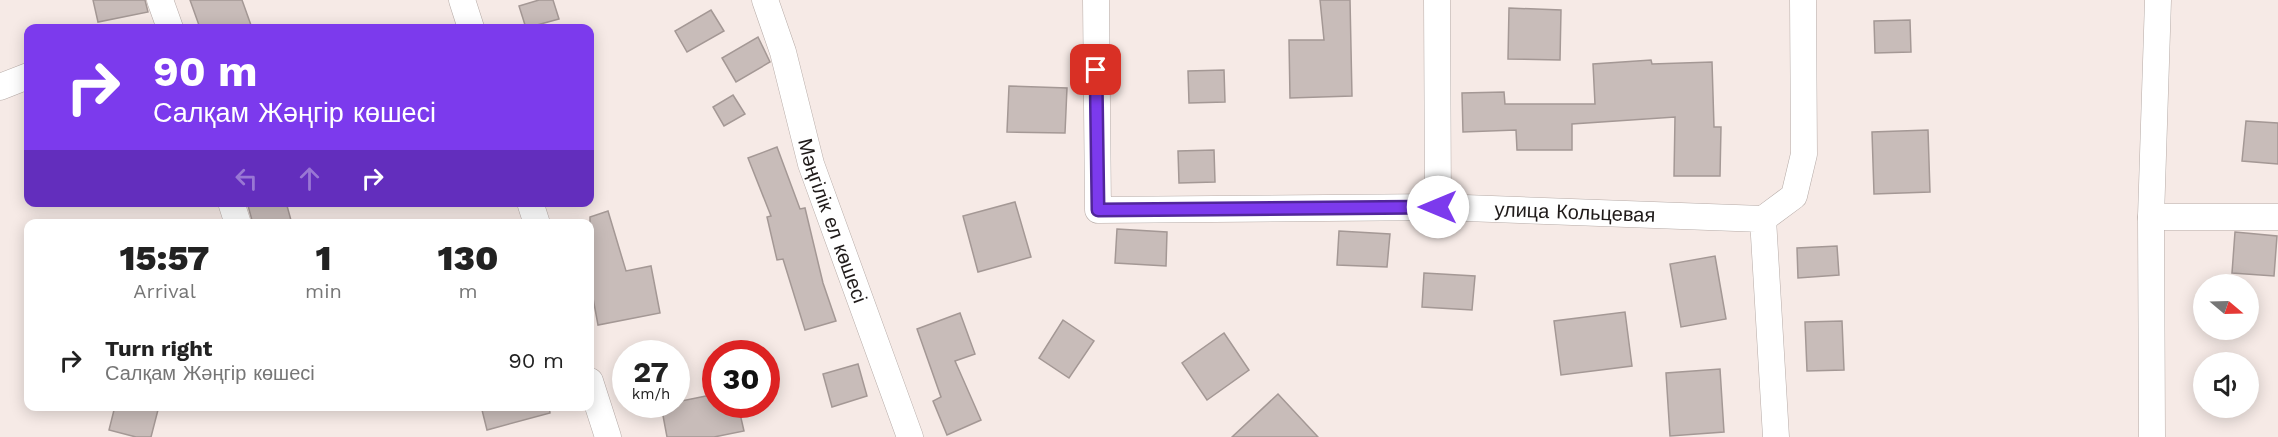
<!DOCTYPE html>
<html lang="en">
<head>
<meta charset="utf-8">
<style>
	:root { --surface:#fff; --page:#f6f6f6; --text:#222; --muted:#767676 }
	body { margin:0; font-family:"Work Sans",sans-serif; background:var(--page); color:var(--text); height:100vh; display:flex; flex-direction:column; font-size:22px; white-space:nowrap }
	* { box-sizing:border-box; margin:0 }
	p { font-size:20px; color:var(--muted) }
	.icon { flex:none; width:33px; height:33px; fill:none; stroke:currentColor; stroke-width:2; stroke-linecap:round; stroke-linejoin:round }
	.map { position:relative; flex:1; overflow:hidden }
	.side { position:absolute; left:24px; top:219px; width:570px; height:192px; display:flex; flex-direction:column; background:var(--surface); border-radius:12px; box-shadow:0 3px 15px #0003 }
	.side>* { flex:none }
	.guide { position:absolute; left:24px; top:24px; width:570px; height:183px; border-radius:12px; box-shadow:0 3px 15px #0003; background:#7c3aed; color:#fff; overflow:hidden }
	.needle { width:39px; rotate:109deg }
	.tools { position:absolute; left:2193px; top:274px; display:grid; gap:12px }
	.tools a { display:grid; place-items:center; width:66px; height:66px; border-radius:50%; background:var(--surface); box-shadow:0 3px 15px #0003; font-size:30px }
	.speed { position:absolute; left:612px; top:340px; display:flex; gap:12px; font-size:30px; font-weight:700; text-align:center }
	.speed>* { display:grid; place-content:center; width:78px; height:78px; border-radius:50%; background:var(--surface); box-shadow:0 3px 15px #0003; line-height:1 }
	.speed small { font-size:15px; font-weight:400 }
	.speed .limit { border:9px solid #d22; background:#fff; color:#111 }
	.pin { position:absolute; display:grid; place-items:center; width:51px; height:51px; color:#fff; margin:-26px; border-radius:12px; box-shadow:0 3px 9px #0006 }
	.me { position:absolute; width:66px; margin:-33px; rotate:270deg; stroke-linejoin:round; filter:drop-shadow(0 0 4px #0008) }
	.turn { display:flex; align-items:center; gap:21px; height:126px; padding:0 30px; font-size:27px }
	.turn .icon { width:78px; height:78px; stroke-width:2.5 }
	.turn b { display:block; font-size:42px; line-height:51px }
	.lanes { display:flex; align-items:center; height:57px; padding:0 30px; background:#0003; justify-content:center; gap:30px; direction:ltr }
	.lanes .off { opacity:.35 }
	.eta { display:flex; justify-content:space-evenly; align-items:center; height:102px; text-align:center }
	.eta b { font-size:36px; font-weight:800; line-height:42px }
	ul { padding:0; list-style:none }
	li { display:flex; align-items:center; gap:18px; height:78px; padding:0 30px }
	li div { flex:1 }
	li b { display:block; font-size:22px }
	li em { font-style:normal }
	.map>svg:first-child { display:block }
	.building { fill:#c8bcb9; stroke:#a49895; stroke-width:1.5 }
	.lines { fill:none; stroke-linecap:round; stroke-linejoin:round }
	.minor-casing { stroke:#b6aba7; stroke-width:27 }
	.minor { stroke:#fff; stroke-width:26 }
	.route-casing { stroke:#51269a; stroke-width:15 }
	.route { stroke:#7c3aed; stroke-width:10 }
	.labels { text-anchor:middle; stroke-width:5; stroke-linejoin:round; paint-order:stroke }
	.street-label { font-size:20px; fill:#1f1a19; stroke:#f6eae6 }
</style>
</head>
<body>
<div class="map">
<svg width="2278" height="437" viewBox="0 0 2278 437">
	<rect width="100%" height="100%" fill="#f6eae6"/>
	<g class="building">
		<polygon points="93,0 145,0 148,12 98,22"/>
		<polygon points="190,0 242,0 252,28 200,28"/>
		<polygon points="539,0 553,0 559,19 526,28 519,6"/>
		<polygon points="1320,0 1350,0 1352,96 1290,98 1289,40 1324,40"/>
		<polygon points="1509,8 1561,10 1560,60 1508,59"/>
		<polygon points="711,10 724,31 687,52 675,31"/>
		<polygon points="1910,20 1911,52 1875,53 1874,21"/>
		<polygon points="758,37 770,62 736,82 722,58"/>
		<polygon points="1651,60 1652,64 1712,62 1714,127 1721,127 1720,176 1674,176 1675,117 1572,124 1572,150 1517,150 1516,130 1463,132 1462,93 1504,92 1505,104 1595,104 1593,64"/>
		<polygon points="1224,70 1225,102 1189,103 1188,71"/>
		<polygon points="1009,86 1067,88 1065,133 1007,132"/>
		<polygon points="733,95 745,114 724,126 713,107"/>
		<polygon points="2246,121 2278,123 2278,164 2242,161"/>
		<polygon points="1928,130 1930,192 1874,194 1872,132"/>
		<polygon points="777,147 800,209 805,208 823,283 836,321 805,330 783,259 777,260 767,217 771,216 748,158"/>
		<polygon points="1214,150 1215,182 1179,183 1178,151"/>
		<polygon points="247,202 286,202 292,224 253,224"/>
		<polygon points="1015,202 1031,257 978,272 963,216"/>
		<polygon points="608,211 626,271 651,266 660,313 598,325 590,282 590,217"/>
		<polygon points="1117,229 1167,232 1166,266 1115,263"/>
		<polygon points="1339,231 1390,234 1387,267 1337,265"/>
		<polygon points="2235,232 2277,236 2274,276 2232,273"/>
		<polygon points="1837,246 1839,275 1798,278 1797,248"/>
		<polygon points="1715,256 1726,319 1681,327 1670,264"/>
		<polygon points="1424,273 1475,276 1472,310 1422,307"/>
		<polygon points="1625,312 1632,366 1561,375 1554,321"/>
		<polygon points="960,313 975,354 955,361 981,420 947,435 933,401 941,397 917,329"/>
		<polygon points="1063,320 1094,341 1069,378 1039,358"/>
		<polygon points="1842,321 1844,370 1807,371 1805,322"/>
		<polygon points="1224,333 1249,370 1207,400 1182,363"/>
		<polygon points="858,364 867,396 832,407 823,374"/>
		<polygon points="1720,369 1724,432 1670,436 1666,373"/>
		<polygon points="716,394 716,405 738,405 744,431 714,437 667,437 661,405 676,405 676,402"/>
		<polygon points="1278,394 1318,437 1232,437"/>
		<polygon points="115,406 159,406 151,437 136,437 109,430"/>
		<polygon points="481,406 549,406 550,413 487,430"/>
	</g>
	<g class="lines">
		<defs>
			<g id="minor">
				<polyline points="160,0 170,28"/>
				<polyline points="462,0 471,28"/>
				<path id="s1" d="M765,0L783,52L811,164L910,437"/>
				<path id="s2" d="M1096,0L1098,210L1438,207L1763,219L1776,437"/>
				<polyline points="1437,0 1438,207"/>
				<polyline points="0,87 28,76"/>
				<polyline points="231,202 238,224"/>
				<polyline points="530,202 537,224"/>
				<polyline points="2151,217 2278,217"/>
				<polyline points="1763,219 1794,196 1804,154 1803,0"/>
				<polyline points="590,381 608,437"/>
				<polyline points="2152,437 2151,217 2158,0"/>
			</g>
		</defs>
		<use href="#minor" class="minor-casing"/>
		<use href="#minor" class="minor"/>
	</g>
	<g class="lines">
		<defs>
			<polyline id="route" points="1096,70 1098,210 1438,207"/>
		</defs>
		<use href="#route" class="route-casing"/>
		<use href="#route" class="route"/>
	</g>
	<g class="labels">
		<g class="street-label">
			<text dy="7" stroke="none"><textPath href="#s2" startOffset="687">улица Кольцевая</textPath></text>
			<text dy="7" stroke="none"><textPath href="#s1" startOffset="231">Мәңгілік ел көшесі</textPath></text>
		</g>
	</g>
</svg>
<div class="tools">
<a><svg class="needle" viewBox="-14 -14 28 28"><path d="M0-13l5 13h-10z" fill="#e53935"/><path d="M0 13l5-13h-10z" fill="#767676"/></svg></a>
<a><svg class="icon" aria-label="sound" viewBox="0 0 24 24"><path d="M4 9h4l5-4v14l-5-4H4zM17 9q2 3 0 6"/></svg></a>
</div>
<div class="speed"><div>27<small>km/h</small></div><div class="limit">30</div></div>
<div class="pin" style="left:1096px;top:70px;background:#d93025"><svg class="icon" aria-label="arrive" viewBox="0 0 24 24"><path d="M6 21V4h12l-3 4 3 4H6"/></svg></div>
<svg class="me" style="left:1438px;top:207px" viewBox="-20 -20 40 40"><circle r="19" fill="#fff"/><path d="M0-13L10 11 0 6-10 11z" fill="#7c3aed"/></svg>
<div class="guide">
<div class="turn"><svg class="icon" aria-label="right" viewBox="0 0 24 24"><path d="M7 20v-9h11M14 6l5 5-5 5"/></svg><div><b>90 m</b>Салқам Жәңгір көшесі</div></div>
<div class="lanes"><svg class="icon off" aria-label="left" viewBox="0 0 24 24"><path d="M17 20v-9H6M10 6l-5 5 5 5"/></svg><svg class="icon off" aria-label="ahead" viewBox="0 0 24 24"><path d="M12 20V5M6 11l6-6 6 6"/></svg><svg class="icon" aria-label="right" viewBox="0 0 24 24"><path d="M7 20v-9h11M14 6l5 5-5 5"/></svg></div>
</div>
<section class="side">
<div class="eta">
<div><b>15:57</b><p>Arrival</p></div>
<div><b>1</b><p>min</p></div>
<div><b>130</b><p>m</p></div>
</div>
<ul>
<li><svg class="icon" aria-label="right" viewBox="0 0 24 24"><path d="M7 20v-9h11M14 6l5 5-5 5"/></svg><div><b>Turn right</b><p>Салқам Жәңгір көшесі</p></div><em>90 m</em></li>
</ul>
</section>
</div>
</body>
</html>
